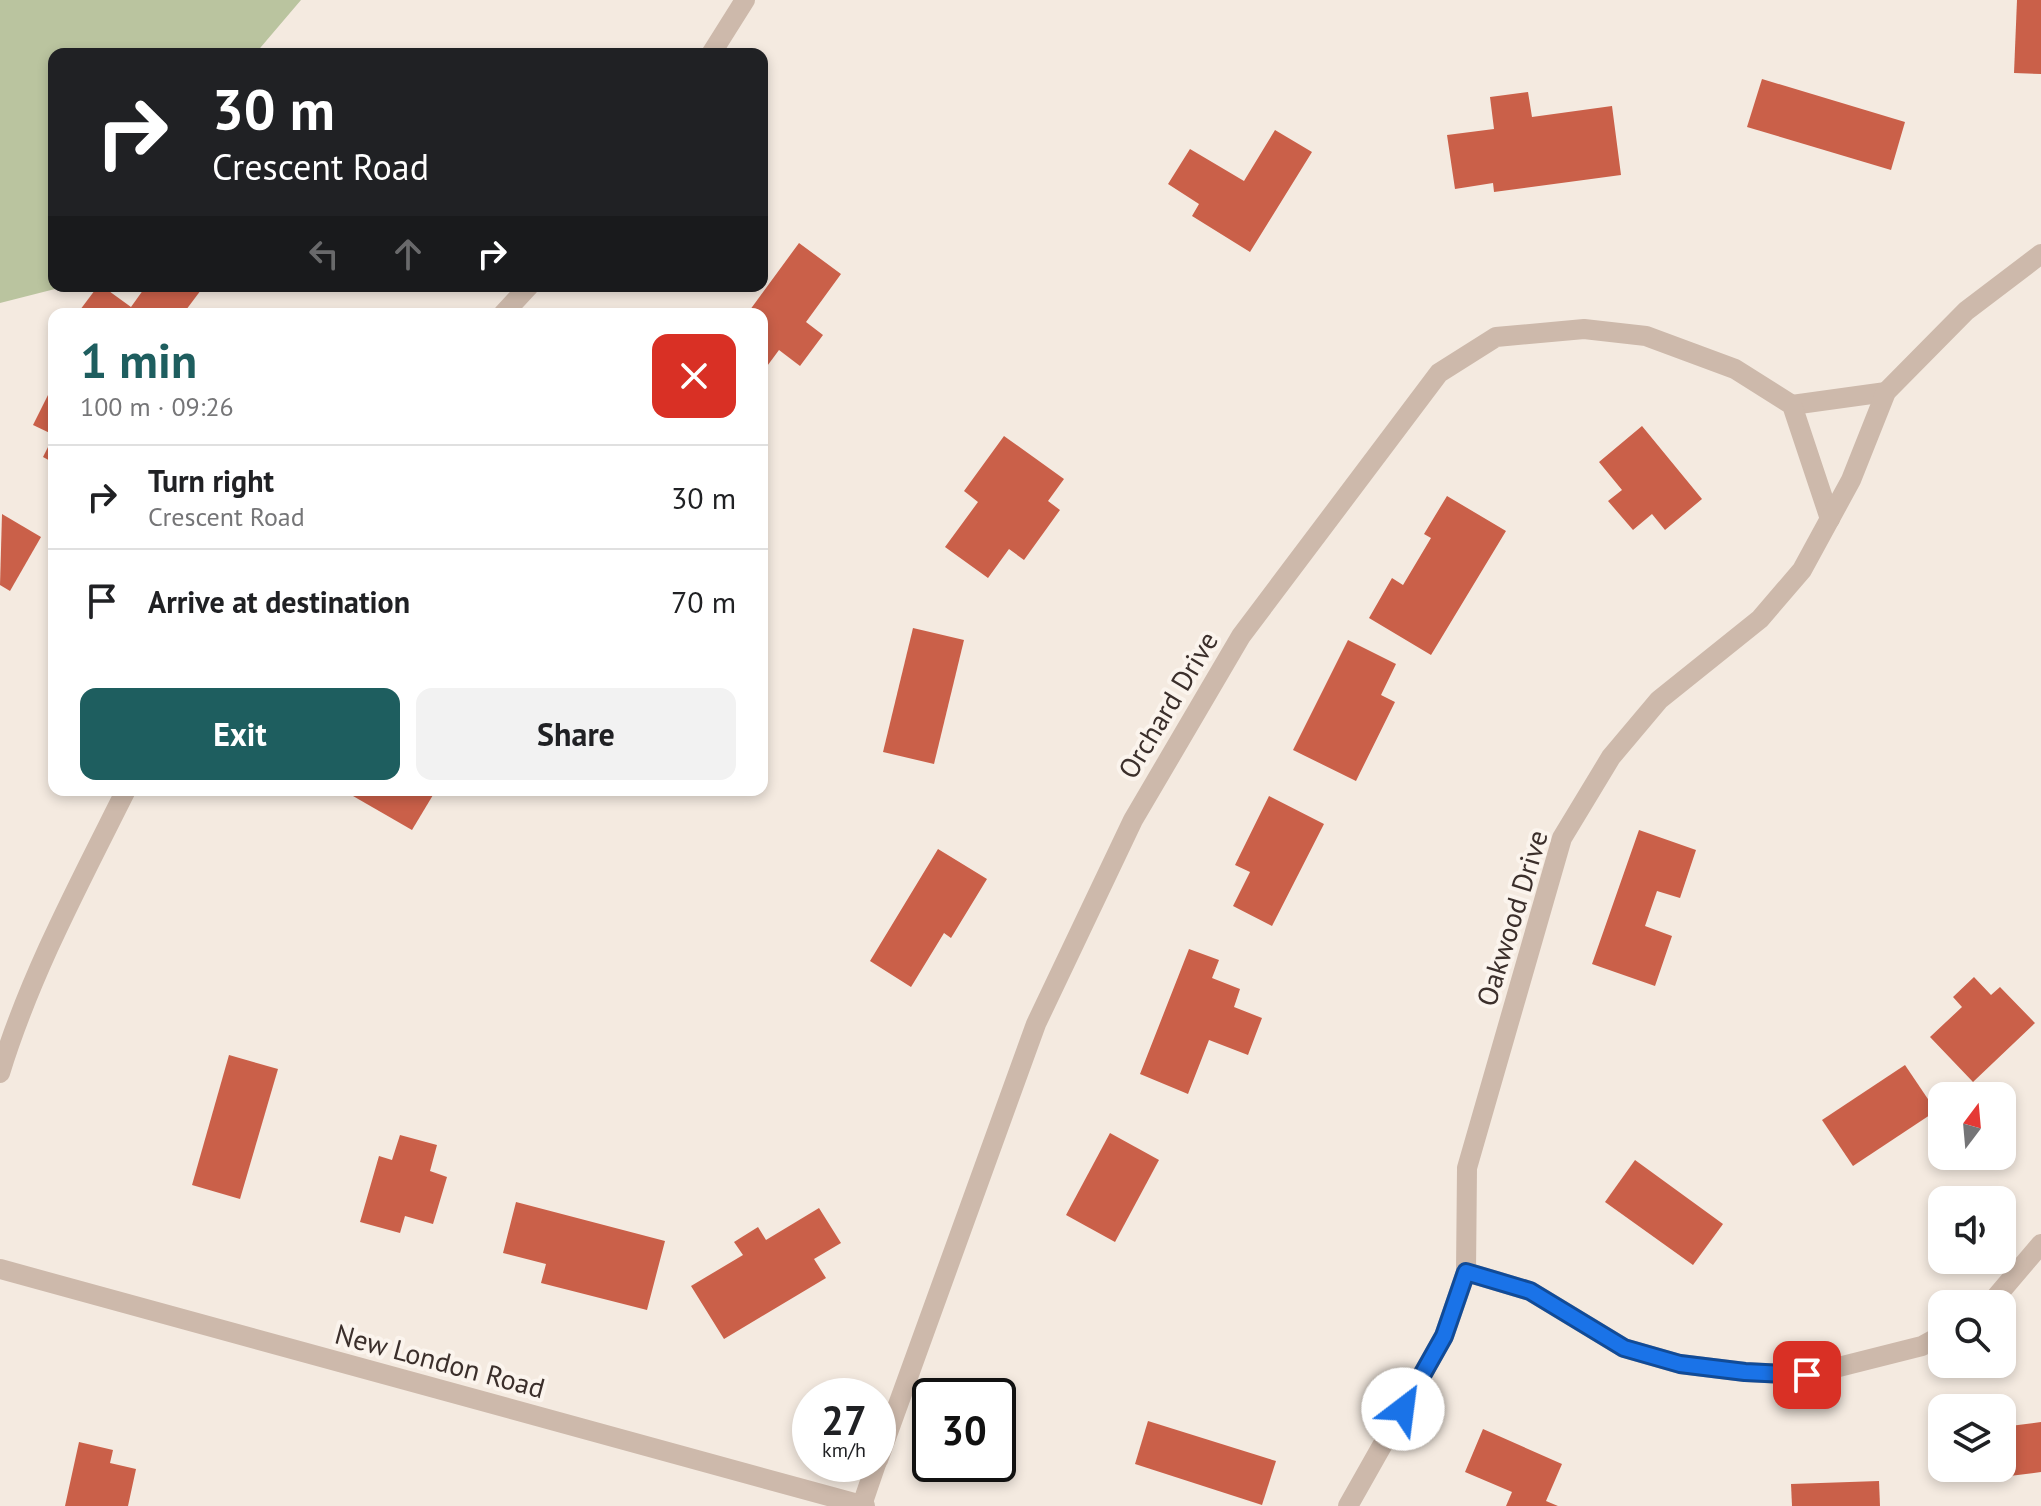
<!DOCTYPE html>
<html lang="en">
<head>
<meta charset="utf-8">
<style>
	:root { --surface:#fff; --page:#f2f2f2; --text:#202124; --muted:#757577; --line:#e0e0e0; --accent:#1e5e5f }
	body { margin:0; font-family:"PT Sans",sans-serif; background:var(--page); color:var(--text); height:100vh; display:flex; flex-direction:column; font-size:30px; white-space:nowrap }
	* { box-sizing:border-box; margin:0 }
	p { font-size:26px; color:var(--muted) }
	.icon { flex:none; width:44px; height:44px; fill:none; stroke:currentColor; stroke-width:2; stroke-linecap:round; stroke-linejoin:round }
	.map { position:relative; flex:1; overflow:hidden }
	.sheet { position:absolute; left:48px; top:308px; width:720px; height:488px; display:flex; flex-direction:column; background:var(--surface); border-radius:16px; box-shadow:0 4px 12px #0003 }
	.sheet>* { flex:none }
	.top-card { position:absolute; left:48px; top:48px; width:720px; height:244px; border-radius:16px; box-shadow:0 4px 12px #0003; background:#202124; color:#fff; overflow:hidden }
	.needle { width:52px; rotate:16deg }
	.fabs { position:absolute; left:1928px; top:1082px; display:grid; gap:16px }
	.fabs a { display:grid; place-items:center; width:88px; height:88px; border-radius:16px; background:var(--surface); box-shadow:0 4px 12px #0003; font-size:40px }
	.speed { position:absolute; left:792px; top:1378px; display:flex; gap:16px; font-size:40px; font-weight:700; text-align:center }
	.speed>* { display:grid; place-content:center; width:104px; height:104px; border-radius:50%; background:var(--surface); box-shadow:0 4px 12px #0003; line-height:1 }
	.speed small { font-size:20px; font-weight:400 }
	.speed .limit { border:4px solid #111; border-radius:12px; background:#fff; color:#111 }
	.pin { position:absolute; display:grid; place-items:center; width:68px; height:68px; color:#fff; margin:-34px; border-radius:16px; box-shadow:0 4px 12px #0006 }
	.me { position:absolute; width:88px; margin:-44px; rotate:30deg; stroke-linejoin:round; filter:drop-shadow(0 0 6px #0008) }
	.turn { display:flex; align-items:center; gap:28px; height:168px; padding:0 32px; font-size:36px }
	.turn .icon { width:104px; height:104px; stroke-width:2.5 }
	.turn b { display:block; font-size:56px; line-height:68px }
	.lanes { display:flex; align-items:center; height:76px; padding:0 32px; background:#0003; justify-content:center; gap:40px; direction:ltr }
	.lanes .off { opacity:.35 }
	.round { display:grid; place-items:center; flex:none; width:84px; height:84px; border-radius:16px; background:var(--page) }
	.head { display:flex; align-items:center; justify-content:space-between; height:136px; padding:0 32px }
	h1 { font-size:48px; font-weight:800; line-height:60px; color:var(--accent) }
	.cta { display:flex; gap:16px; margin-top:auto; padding:16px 32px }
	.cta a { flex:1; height:92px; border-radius:16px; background:var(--accent); color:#fff; font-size:32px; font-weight:800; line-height:92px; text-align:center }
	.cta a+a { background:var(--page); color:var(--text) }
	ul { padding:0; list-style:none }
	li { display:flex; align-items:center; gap:24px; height:104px; padding:0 32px; border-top:2px solid var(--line) }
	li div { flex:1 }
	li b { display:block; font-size:30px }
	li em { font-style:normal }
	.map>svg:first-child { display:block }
	.green { fill:#bac49f }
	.building { fill:#ca6049 }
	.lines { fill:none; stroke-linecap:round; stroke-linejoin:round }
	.minor { stroke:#cdb9ab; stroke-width:20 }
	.tertiary { stroke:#cdb9ab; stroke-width:20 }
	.route-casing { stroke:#114b97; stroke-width:20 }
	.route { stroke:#1a73e8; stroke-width:14 }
	.labels { text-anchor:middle; stroke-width:8; stroke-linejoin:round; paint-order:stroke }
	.street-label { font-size:28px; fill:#3b2f2b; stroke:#fbf4ed }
</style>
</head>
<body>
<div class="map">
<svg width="2041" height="1506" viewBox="0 0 2041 1506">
	<rect width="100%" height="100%" fill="#f4eae0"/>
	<polygon class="green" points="0,0 301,0 255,54 54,54 54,286 58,286 55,289 0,303"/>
	<g class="building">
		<polygon points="2017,0 2041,0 2041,74 2014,73"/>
		<polygon points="1762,79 1905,122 1891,170 1747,127"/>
		<polygon points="1528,92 1532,117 1612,106 1621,175 1494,192 1493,183 1455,189 1447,135 1494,129 1490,97"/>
		<polygon points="1275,130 1312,152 1250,252 1192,216 1199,204 1168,184 1190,149 1244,181"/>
		<polygon points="799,243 841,274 806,322 823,335 800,366 779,350 762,373 762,314 747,314"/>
		<polygon points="98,286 102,286 131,307 146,286 204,286 183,314 77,314"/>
		<polygon points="54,383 54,435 33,425"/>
		<polygon points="1642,426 1702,499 1665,530 1652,514 1633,530 1608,501 1622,490 1599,462"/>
		<polygon points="54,435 54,463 43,457"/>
		<polygon points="1004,436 1064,479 1048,501 1060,510 1024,560 1009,549 988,578 945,547 978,502 964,491"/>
		<polygon points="1447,496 1506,531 1431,655 1369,618 1392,578 1403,585 1431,538 1424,534"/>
		<polygon points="2,514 41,537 10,591 0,585"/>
		<polygon points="913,628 964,640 934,764 883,752"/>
		<polygon points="1348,640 1396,664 1381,695 1395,702 1356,781 1293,750"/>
		<polygon points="357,790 436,790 412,830 353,796"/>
		<polygon points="1269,796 1324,824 1272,926 1233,906 1250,872 1235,865"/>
		<polygon points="1639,830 1696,850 1680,898 1657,891 1645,926 1672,936 1655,986 1592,964"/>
		<polygon points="938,849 987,879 951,938 944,933 911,987 870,961"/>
		<polygon points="1189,949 1219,960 1212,978 1240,989 1234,1007 1262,1018 1248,1055 1209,1040 1188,1094 1140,1074"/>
		<polygon points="1974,977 1991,995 2000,987 2035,1023 1973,1082 1930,1037 1962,1007 1953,997"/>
		<polygon points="229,1055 278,1069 240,1199 192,1185"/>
		<polygon points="1905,1065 1936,1111 1853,1166 1822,1120"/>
		<polygon points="1110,1133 1159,1160 1115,1242 1066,1215"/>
		<polygon points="400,1135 437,1145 430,1171 447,1177 433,1224 405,1216 400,1233 360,1222 379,1156 392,1160"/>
		<polygon points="1635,1160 1723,1224 1693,1265 1605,1202"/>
		<polygon points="516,1202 665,1241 647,1310 541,1283 546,1264 503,1253"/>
		<polygon points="819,1208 841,1243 814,1259 826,1278 724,1339 691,1286 743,1255 734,1242 758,1227 766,1240"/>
		<polygon points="1148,1421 1276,1461 1262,1505 1135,1464"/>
		<polygon points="2041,1422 2041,1472 1961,1482 1959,1468 2002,1468 2002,1427"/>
		<polygon points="1483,1429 1562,1464 1546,1501 1558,1506 1506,1506 1512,1492 1465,1472"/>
		<polygon points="79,1442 113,1450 110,1463 136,1469 128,1506 65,1506"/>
		<polygon points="1879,1481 1880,1506 1792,1506 1791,1484"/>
	</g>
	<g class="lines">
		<g class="minor">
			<polyline points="711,54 745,0"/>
			<polyline points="503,314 529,286"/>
			<polyline points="1792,405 1886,392"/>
			<path d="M0,1073C30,975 80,882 126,790"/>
			<polyline points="1466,1272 1530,1291 1624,1348 1680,1364 1745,1372 1807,1375 1922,1346 1942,1335"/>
			<polyline points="1990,1304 2041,1244"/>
			<polyline points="878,1460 1036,1024 1133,820 1241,636 1439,373 1496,337 1584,329 1646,336 1735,369 1792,405 1830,519"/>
			<polyline points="862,1505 876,1464"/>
			<polyline points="1348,1506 1444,1336 1466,1272 1467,1168 1562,838 1611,757 1659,700 1760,619 1802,570 1851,480 1886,392 1966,311 2041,254"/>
		</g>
		<polyline class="tertiary" points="0,1269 865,1506"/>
	</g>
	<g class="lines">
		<defs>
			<polyline id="route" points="1403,1409 1444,1336 1466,1272 1530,1291 1624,1348 1680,1364 1745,1372 1807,1375"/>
		</defs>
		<use href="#route" class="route-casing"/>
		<use href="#route" class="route"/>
	</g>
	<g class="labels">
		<g class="street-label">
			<text transform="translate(1168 705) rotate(-59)" y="10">Orchard Drive</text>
			<text transform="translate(1512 918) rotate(-73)" y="10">Oakwood Drive</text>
			<text transform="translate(440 1361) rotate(15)" y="10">New London Road</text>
		</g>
	</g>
</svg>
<div class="fabs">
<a><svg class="needle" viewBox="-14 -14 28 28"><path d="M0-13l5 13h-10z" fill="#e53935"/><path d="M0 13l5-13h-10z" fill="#757577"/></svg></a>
<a><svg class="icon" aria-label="sound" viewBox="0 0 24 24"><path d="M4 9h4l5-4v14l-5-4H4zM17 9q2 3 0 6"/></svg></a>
<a><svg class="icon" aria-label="search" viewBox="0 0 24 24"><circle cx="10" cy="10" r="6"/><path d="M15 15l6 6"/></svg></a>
<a><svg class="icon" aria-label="layers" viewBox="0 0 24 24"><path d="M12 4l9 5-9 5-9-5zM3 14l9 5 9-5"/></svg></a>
</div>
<div class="speed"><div>27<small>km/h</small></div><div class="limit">30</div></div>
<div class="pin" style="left:1807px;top:1375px;background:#d93025"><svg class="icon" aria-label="arrive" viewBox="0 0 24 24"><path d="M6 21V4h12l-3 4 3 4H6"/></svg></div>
<svg class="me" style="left:1403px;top:1409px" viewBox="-20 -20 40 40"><circle r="19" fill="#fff"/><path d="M0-13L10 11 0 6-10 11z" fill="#1a73e8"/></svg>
<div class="top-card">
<div class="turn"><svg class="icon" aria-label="right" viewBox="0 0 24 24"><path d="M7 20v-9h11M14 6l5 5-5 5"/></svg><div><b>30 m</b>Crescent Road</div></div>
<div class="lanes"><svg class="icon off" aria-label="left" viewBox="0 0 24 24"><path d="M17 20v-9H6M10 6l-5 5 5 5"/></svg><svg class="icon off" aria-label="ahead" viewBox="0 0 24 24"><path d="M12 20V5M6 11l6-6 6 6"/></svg><svg class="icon" aria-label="right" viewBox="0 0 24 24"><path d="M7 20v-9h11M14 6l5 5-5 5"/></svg></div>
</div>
<section class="sheet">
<div class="head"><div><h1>1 min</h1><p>100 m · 09:26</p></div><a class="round" style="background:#d93025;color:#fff"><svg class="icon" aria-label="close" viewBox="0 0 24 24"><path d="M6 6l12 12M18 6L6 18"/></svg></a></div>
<ul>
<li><svg class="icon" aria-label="right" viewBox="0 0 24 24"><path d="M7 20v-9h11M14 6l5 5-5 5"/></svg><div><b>Turn right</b><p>Crescent Road</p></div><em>30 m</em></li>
<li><svg class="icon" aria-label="arrive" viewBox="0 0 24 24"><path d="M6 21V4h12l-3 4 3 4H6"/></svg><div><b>Arrive at destination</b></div><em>70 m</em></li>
</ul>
<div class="cta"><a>Exit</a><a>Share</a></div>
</section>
</div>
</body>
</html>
